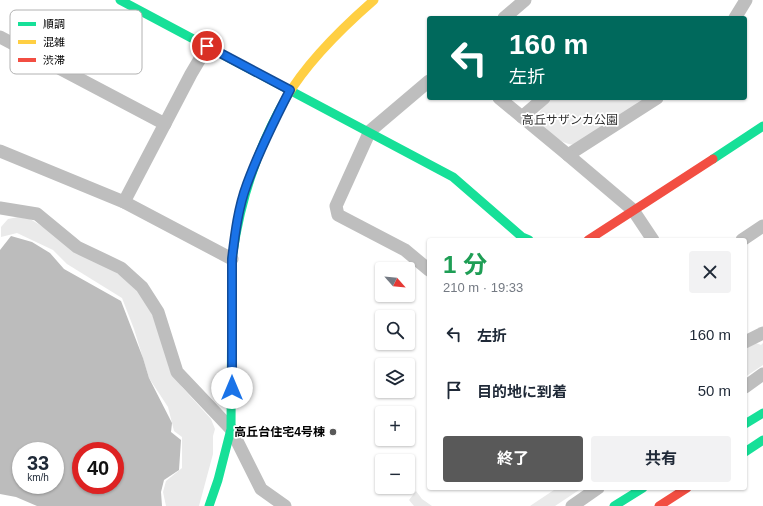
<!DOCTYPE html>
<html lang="ja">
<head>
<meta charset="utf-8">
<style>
	:root { --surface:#fff; --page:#f2f2f3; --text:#1f2937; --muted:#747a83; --accent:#595959 }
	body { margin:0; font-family:Helvetica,"Noto Sans JP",sans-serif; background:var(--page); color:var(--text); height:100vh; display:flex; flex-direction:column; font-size:15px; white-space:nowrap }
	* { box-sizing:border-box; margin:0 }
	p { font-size:13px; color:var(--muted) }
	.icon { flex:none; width:22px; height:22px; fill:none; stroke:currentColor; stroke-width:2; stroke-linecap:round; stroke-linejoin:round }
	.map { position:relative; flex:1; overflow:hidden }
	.details { position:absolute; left:427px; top:238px; width:320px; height:252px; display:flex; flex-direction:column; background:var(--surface); border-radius:4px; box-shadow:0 1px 3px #0004 }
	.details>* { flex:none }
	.top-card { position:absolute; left:427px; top:16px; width:320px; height:84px; border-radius:4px; box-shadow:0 1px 3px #0004; background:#00695c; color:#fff; overflow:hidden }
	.needle { width:26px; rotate:117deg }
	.controls { position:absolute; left:375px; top:262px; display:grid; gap:8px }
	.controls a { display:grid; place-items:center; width:40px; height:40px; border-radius:4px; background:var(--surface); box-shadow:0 1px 3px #0004; font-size:20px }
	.speed { position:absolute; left:12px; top:442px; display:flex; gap:8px; font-size:20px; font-weight:700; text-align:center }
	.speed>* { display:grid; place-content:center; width:52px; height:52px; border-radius:50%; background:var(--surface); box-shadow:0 1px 3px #0004; line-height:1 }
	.speed small { font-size:10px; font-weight:400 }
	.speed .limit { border:6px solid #d22; background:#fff; color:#111 }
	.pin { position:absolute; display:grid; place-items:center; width:34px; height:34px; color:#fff; margin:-17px; border:2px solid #fff; border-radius:50%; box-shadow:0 1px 4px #0007 }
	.me { position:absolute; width:44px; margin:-22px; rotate:0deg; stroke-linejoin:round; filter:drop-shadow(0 0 3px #0008) }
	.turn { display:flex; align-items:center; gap:14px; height:84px; padding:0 16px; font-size:18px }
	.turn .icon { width:52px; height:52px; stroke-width:2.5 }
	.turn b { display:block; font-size:28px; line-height:34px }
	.round { display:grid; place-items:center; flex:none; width:42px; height:42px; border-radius:4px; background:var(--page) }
	.overview { display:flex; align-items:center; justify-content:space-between; height:68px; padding:0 16px }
	h1 { font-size:24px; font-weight:700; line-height:30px; color:#1e9e55 }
	.action { display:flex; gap:8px; margin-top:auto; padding:8px 16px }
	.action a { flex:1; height:46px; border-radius:4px; background:var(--accent); color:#fff; font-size:16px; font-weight:700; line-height:46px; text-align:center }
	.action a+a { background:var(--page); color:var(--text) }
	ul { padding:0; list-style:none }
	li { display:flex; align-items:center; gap:12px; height:56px; padding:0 16px }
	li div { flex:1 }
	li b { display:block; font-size:15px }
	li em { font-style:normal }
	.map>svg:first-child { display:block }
	.green { fill:#eaeaea }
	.water { fill:#bcbcbc; fill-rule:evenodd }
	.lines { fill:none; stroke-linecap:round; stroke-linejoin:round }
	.street { stroke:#bebebe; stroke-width:13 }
	.fast { stroke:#16e098; stroke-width:9 }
	.slow { stroke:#ffcf43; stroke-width:9 }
	.jam { stroke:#f24e42; stroke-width:9 }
	.route-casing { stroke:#114b97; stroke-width:10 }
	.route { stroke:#1a73e8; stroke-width:7 }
	.poi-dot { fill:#595959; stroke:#fff; stroke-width:1.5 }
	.labels { text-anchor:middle; stroke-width:3.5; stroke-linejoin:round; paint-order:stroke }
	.park-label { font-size:12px; fill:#303030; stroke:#fff }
	.poi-label { font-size:12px; font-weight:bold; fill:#000; stroke:#fff; text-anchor:end }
	.key { fill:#fff; stroke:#b2b2b2; stroke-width:1 }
	.key-label { font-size:11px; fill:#000 }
</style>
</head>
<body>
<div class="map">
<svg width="763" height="506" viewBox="0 0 763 506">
	<rect width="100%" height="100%" fill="#fff"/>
	<g class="green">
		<path d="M553,98H646L574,145C560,144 548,131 537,122L536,118L544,105Z"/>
		<polygon points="18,217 30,219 110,267 146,298 164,346 169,368 182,387 211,419 215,429 213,436 213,454 199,506 166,506 163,492 166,481 182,468 182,437 174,431 168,407 149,378 134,329 122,298 67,264 53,250 17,233 1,237 1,227 8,219"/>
		<polygon points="756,343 761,345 763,343 763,365 745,377 745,349"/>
		<polygon points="557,488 582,488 555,506 530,506"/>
		<polygon points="416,491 422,499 432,506 414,506 409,500"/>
	</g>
	<path class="water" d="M11,236L32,242L50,253L64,269L121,301L143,358L149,378L172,423L171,432L181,440L179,470L164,480L161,492L162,506H37L16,497L0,494V250ZM21,451H55V485H21ZM81,451H115V485H81Z"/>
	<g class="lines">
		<g class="street">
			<polyline points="504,18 525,0"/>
			<polyline points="735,18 746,0"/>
			<polyline points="0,37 165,124"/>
			<polyline points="429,81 370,131 336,206 338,215 405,250 429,270"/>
			<polyline points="499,98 568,155 657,98"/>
			<polyline points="522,117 544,98"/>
			<polyline points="0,151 124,202 232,259"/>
			<polyline points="568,155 633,210 653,240"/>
			<polyline points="124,202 191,74 207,47"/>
			<polyline points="0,208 37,214 77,247 121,268 142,287 158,312 177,372 231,429 261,489 285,506"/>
			<polyline points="742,240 763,226"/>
			<polyline points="745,342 763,333"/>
			<polyline points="745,387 763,374"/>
			<polyline points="572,506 598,488"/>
		</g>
		<g class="fast">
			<polyline points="120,0 453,177 522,237 529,240"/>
			<polyline points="713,159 763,126"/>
			<polyline points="745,424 763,413"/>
			<polyline points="745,452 763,440"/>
			<path d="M209,506L218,480L231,429L232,259C240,201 257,148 286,98"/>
			<polyline points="614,506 643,488"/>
		</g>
		<path class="slow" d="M286,98C307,62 343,27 374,0"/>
		<g class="jam">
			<polyline points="588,240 713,159"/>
			<polyline points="659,506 687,488"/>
		</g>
	</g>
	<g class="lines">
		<defs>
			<path id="route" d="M207,46L290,90C274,121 259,151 247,184C238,208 235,234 232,259V388"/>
		</defs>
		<use href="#route" class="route-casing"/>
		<use href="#route" class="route"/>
	</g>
	<circle class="poi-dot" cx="333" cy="432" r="4"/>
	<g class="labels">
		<g class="park-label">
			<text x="570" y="124">高丘サザンカ公園</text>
		</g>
		<g class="poi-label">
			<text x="325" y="436">高丘台住宅4号棟</text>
		</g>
	</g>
	<rect x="10" y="10" width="132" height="64" rx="6" class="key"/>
	<rect x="18" y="22" width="18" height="4" fill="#16e098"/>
	<rect x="18" y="40" width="18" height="4" fill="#ffcf43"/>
	<rect x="18" y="58" width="18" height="4" fill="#f24e42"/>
	<g class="key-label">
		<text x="43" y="28">順調</text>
		<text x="43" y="46">混雑</text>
		<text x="43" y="64">渋滞</text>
	</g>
</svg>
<div class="controls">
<a><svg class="needle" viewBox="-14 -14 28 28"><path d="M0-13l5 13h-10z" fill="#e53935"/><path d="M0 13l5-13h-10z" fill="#747a83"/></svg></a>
<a><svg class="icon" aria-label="search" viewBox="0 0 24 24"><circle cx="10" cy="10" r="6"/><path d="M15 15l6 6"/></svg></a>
<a><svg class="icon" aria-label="layers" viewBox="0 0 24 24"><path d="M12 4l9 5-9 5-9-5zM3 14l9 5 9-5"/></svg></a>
<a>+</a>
<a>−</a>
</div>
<div class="speed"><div>33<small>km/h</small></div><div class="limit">40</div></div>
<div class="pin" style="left:207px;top:46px;background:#d93025"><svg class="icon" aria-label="arrive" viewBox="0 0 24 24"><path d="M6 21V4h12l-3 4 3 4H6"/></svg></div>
<svg class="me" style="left:232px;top:388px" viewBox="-20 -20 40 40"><circle r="19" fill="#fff"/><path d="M0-13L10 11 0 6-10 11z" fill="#1a73e8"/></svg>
<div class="top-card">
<div class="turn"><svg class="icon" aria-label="left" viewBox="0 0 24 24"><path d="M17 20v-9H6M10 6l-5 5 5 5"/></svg><div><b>160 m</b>左折</div></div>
</div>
<section class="details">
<div class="overview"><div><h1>1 分</h1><p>210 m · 19:33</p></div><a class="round"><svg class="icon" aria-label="close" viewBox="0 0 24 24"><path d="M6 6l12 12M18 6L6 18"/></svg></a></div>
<ul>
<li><svg class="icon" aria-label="left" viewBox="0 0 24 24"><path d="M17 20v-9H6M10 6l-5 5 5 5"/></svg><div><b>左折</b></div><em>160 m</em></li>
<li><svg class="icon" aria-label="arrive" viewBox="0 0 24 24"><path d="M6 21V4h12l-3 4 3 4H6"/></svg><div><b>目的地に到着</b></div><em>50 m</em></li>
</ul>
<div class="action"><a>終了</a><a>共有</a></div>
</section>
</div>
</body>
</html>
